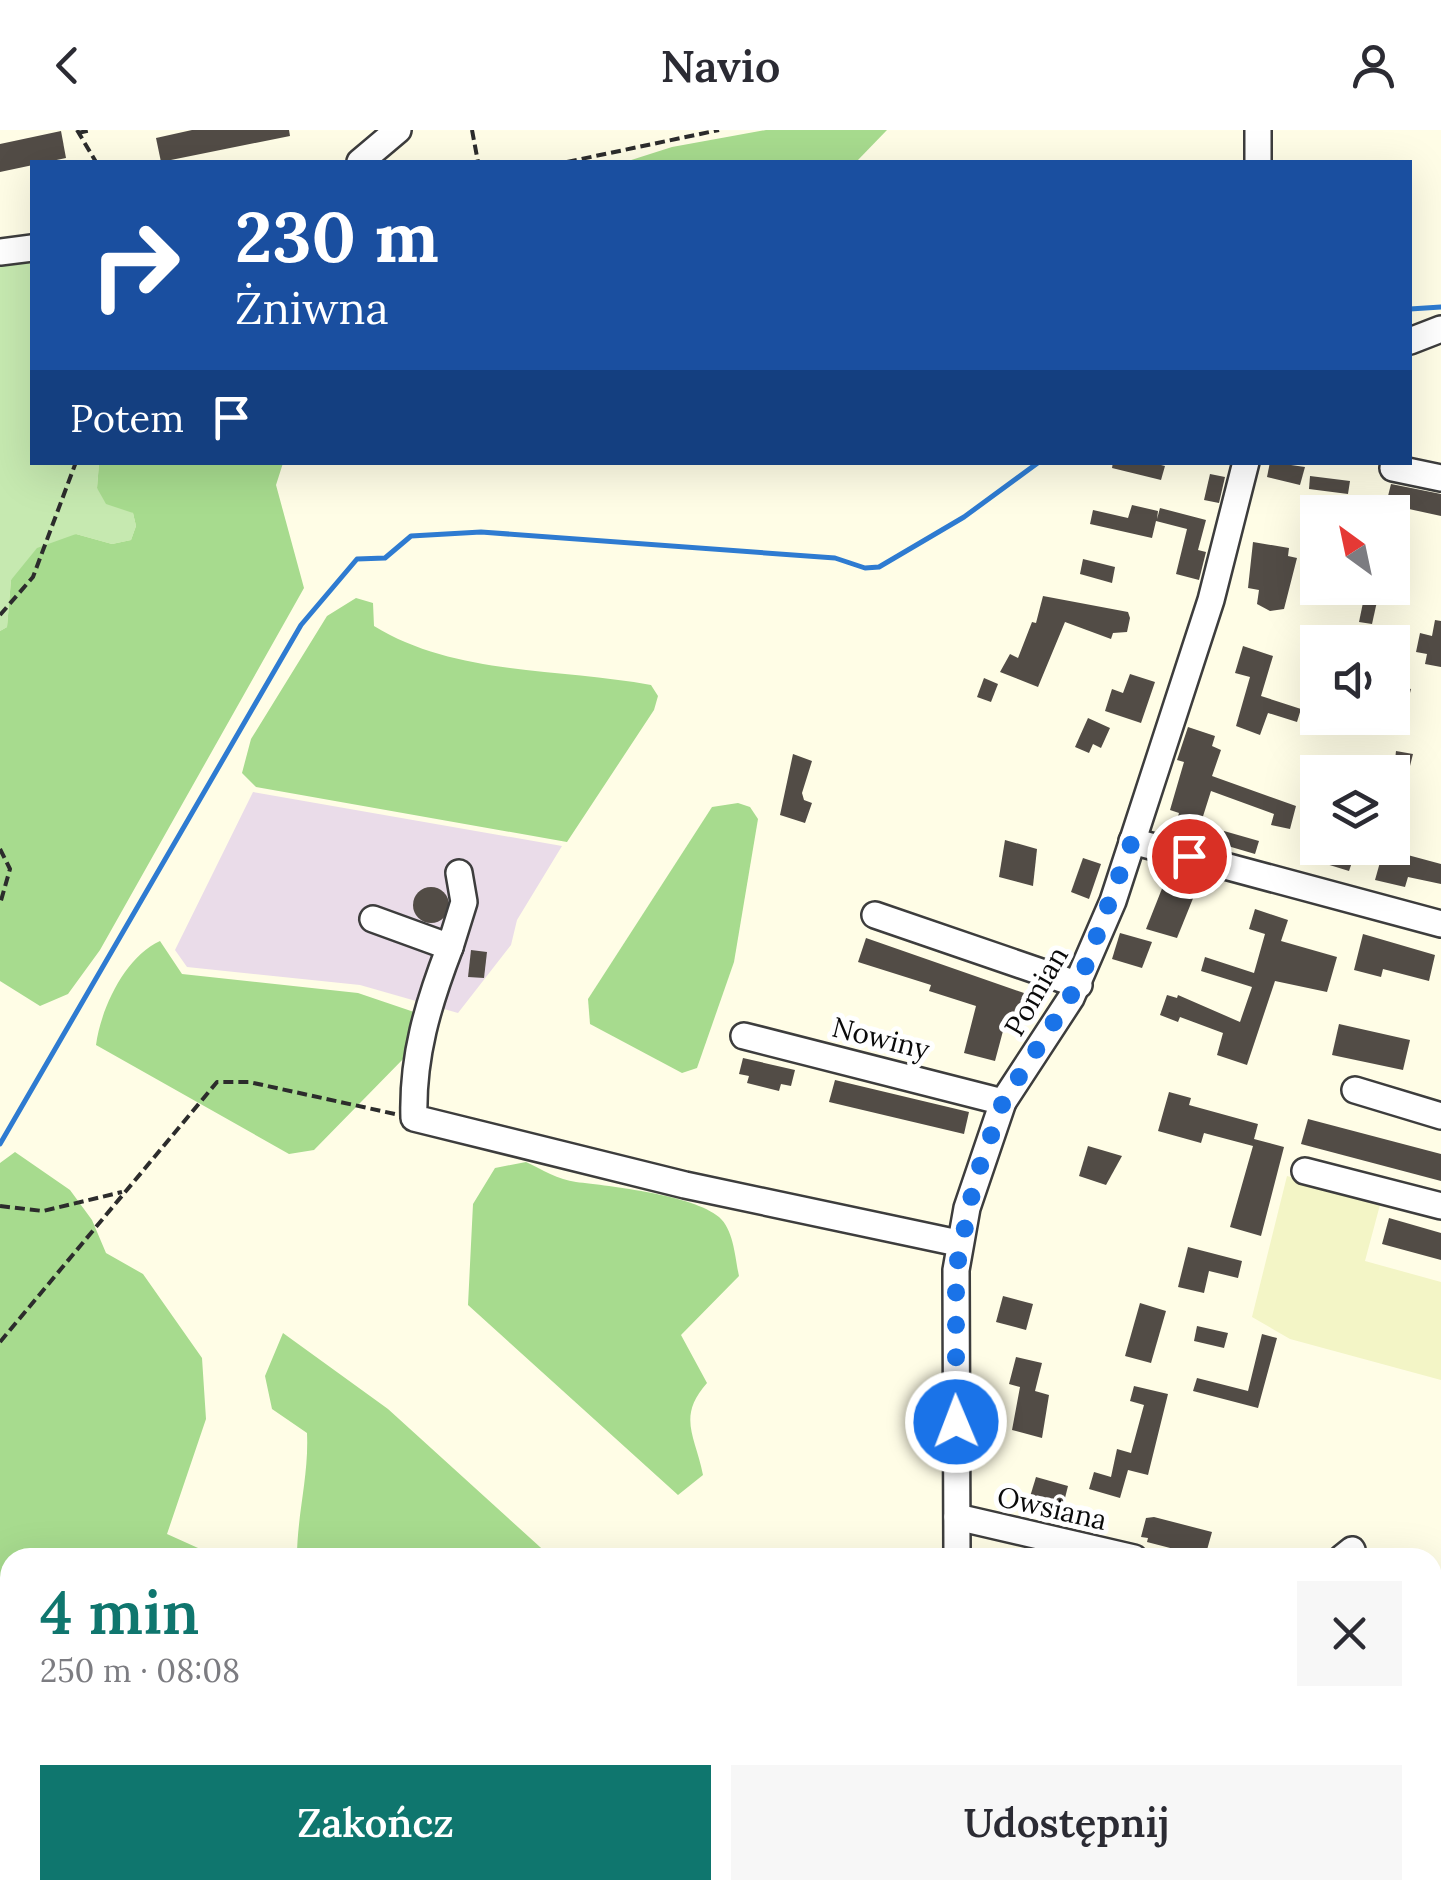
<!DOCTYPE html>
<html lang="pl">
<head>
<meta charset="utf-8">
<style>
	:root { --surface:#fff; --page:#f7f7f7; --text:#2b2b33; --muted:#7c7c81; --accent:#0f766e }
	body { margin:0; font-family:Lora,serif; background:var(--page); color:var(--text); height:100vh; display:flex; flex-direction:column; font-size:38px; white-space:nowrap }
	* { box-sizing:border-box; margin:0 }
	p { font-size:32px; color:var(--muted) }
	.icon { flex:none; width:55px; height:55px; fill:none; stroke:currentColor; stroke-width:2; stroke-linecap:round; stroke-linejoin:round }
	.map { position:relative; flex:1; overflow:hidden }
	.side { position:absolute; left:0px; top:1418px; width:1442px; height:352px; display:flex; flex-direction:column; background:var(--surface); border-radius:30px 30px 0 0; box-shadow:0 10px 40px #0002 }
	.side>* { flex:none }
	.hud { position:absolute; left:30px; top:30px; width:1382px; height:305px; border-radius:0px; box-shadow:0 10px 40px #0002; background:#1a4fa0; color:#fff; overflow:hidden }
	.needle { width:65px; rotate:327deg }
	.tools { position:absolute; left:1300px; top:365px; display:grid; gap:20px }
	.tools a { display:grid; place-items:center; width:110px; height:110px; border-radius:0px; background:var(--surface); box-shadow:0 10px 40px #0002; font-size:50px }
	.pin { position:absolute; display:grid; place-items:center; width:85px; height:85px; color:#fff; margin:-42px; border:5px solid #fff; border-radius:50%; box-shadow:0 2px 10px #0007 }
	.me { position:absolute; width:110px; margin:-55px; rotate:359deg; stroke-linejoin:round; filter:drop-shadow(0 0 8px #0008) }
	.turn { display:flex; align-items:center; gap:35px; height:210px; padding:0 40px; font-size:45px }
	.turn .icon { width:130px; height:130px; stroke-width:2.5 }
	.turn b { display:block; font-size:70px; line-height:85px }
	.then { display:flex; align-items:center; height:95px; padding:0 40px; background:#0003; gap:20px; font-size:38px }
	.round { display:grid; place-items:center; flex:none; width:105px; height:105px; border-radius:0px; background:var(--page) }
	.overview { display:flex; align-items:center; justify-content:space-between; height:170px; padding:0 40px }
	h1 { font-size:60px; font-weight:600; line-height:75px; color:var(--accent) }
	.action { display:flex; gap:20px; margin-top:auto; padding:20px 40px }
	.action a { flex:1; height:115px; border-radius:0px; background:var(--accent); color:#fff; font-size:40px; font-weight:600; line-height:115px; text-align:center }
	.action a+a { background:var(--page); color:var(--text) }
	header { display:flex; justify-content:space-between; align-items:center; height:130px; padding:0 40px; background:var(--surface); font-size:45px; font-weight:600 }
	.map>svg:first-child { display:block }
	.industrial { fill:#eadce9 }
	.farmland { fill:#f3f5c6 }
	.green { fill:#c6e9b0 }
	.forest { fill:#a7db8e }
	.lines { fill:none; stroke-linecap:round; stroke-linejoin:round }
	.stream { stroke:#2e7bd1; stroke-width:5 }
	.building { fill:#524c46 }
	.minor-casing { stroke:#3d3d3d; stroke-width:30 }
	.path { stroke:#2c2c2c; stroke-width:4; stroke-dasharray:10 5; stroke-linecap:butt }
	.minor { stroke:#fff; stroke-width:25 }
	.route { stroke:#1a73e8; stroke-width:18; stroke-dasharray:0 32.4 }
	.labels { text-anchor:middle; stroke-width:10; stroke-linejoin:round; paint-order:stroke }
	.street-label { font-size:28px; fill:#0a0a0a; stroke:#fff }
</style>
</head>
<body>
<header><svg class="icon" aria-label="back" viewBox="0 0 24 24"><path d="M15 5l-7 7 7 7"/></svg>Navio<svg class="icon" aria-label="person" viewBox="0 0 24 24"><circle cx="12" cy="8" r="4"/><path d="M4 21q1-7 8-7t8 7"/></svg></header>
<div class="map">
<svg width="1441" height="1769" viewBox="0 0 1441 1769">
	<rect width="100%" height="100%" fill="#fffde6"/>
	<polygon class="industrial" points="253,662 562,716 517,790 511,815 458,883 360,855 187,837 175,820"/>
	<polygon class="farmland" points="1287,1046 1381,1071 1365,1131 1441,1152 1441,1250 1290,1209 1252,1187"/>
	<polygon class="green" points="32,131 32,332 99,333 97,358 133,383 136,396 131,410 112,414 76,404 11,450 7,497 0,501 0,135"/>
	<g class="forest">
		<polygon points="766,0 887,0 856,32 625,32 672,17"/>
		<polygon points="99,333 283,333 276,355 304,458 100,820 68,864 40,876 0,851 0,501 7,497 11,450 37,418 76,404 112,414 131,410 136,396 133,383 106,374 97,358"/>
		<path d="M356,468L373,473L374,496C455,546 561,538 651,555L658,566L654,580L567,712L256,657L242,643L251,609L327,486Z"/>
		<polygon points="738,673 750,677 758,689 734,832 697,938 682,943 590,894 588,869 712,677"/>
		<path d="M160,811L182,844L358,863L414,882L407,925L314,1020L289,1024L96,915C101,878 125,827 160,811Z"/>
		<polygon points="15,1022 70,1060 92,1090 106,1123 143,1144 202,1228 206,1289 167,1404 218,1427 10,1428 10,1760 608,1760 604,1769 0,1769 0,1033"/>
		<path d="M526,1032C541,1039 559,1050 576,1052C610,1056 693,1065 719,1087C734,1100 735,1128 739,1146L681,1205L707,1253C677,1287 695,1305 703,1345L678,1365L468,1175L473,1074L495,1038Z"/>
		<path d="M283,1203L388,1279L551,1427H297C297,1385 309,1346 307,1303L272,1279L265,1246Z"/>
	</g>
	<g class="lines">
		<g class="stream">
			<polyline points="1410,179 1441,177"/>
			<polyline points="0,1014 301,495 357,429 385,428 411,406 481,402 835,428 865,438 879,437 964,387 1039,332"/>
		</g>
	</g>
	<g class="building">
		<polygon points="192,0 289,0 290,6 161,32 156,8"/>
		<polygon points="61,1 66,28 0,42 0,14"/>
		<polygon points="1113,332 1149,332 1165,336 1161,350 1112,338"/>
		<polygon points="1270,332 1305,337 1300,355 1267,347"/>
		<polygon points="1210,344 1225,347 1219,373 1204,370"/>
		<polygon points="1310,346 1350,351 1348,364 1309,359"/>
		<polygon points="1391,354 1441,364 1441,386 1386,374"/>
		<polygon points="1349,365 1375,369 1373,382 1346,382"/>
		<polygon points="1132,375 1158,381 1157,389 1160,378 1206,390 1198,420 1206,422 1199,450 1176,444 1187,399 1156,391 1152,408 1090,394 1093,380 1128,388"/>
		<polygon points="1253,412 1289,418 1288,426 1297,428 1284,479 1270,481 1257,474 1259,460 1248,458"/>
		<polygon points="1083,429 1115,437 1112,453 1080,444"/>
		<polygon points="1366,458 1380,458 1372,494 1359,492"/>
		<polygon points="1043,466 1128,482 1130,488 1127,502 1113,503 1111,509 1065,492 1038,557 1000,542 1010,524 1018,528 1032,492 1036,493"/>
		<polygon points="1435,490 1441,491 1441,537 1425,534 1427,524 1416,522 1420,503 1432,506"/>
		<polygon points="1243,516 1273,526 1261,566 1301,579 1297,592 1268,583 1260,605 1236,596 1250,547 1235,543"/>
		<polygon points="1130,544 1155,552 1141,593 1105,581 1112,559 1123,563"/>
		<polygon points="984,548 998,554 991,572 977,567"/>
		<polygon points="1392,554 1411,559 1405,583 1392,580"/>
		<polygon points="1088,588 1110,598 1101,618 1093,614 1089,623 1075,617"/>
		<polygon points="1188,597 1215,606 1212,616 1221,620 1212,646 1296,676 1290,699 1271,695 1274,684 1211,661 1199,699 1176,693 1179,683 1170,680 1184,632 1177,630"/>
		<polygon points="1396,621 1413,624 1404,660 1392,657"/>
		<polygon points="793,624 812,631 802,663 804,670 812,673 805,693 780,685"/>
		<polygon points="1224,701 1259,711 1255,724 1221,714"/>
		<polygon points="1005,710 1037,719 1033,756 999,747"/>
		<polygon points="1327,718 1357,718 1349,741 1323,733"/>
		<polygon points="1384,718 1406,718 1404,724 1441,734 1441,754 1408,747 1405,757 1375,750"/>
		<polygon points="1083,728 1101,734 1089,769 1071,762"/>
		<polygon points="1165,751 1196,761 1177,808 1146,799"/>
		<circle cx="431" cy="775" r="18"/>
		<polygon points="1255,779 1288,790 1281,811 1337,827 1327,862 1275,851 1247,935 1217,925 1223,903 1180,887 1178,892 1160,885 1167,865 1177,868 1178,865 1240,892 1252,857 1201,841 1205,827 1254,843 1265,804 1249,799"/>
		<polygon points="1120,803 1152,812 1142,838 1112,829"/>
		<polygon points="1363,804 1435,825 1429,851 1383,839 1381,847 1354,840"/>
		<polygon points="866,808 1024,863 1016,889 1007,886 995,931 964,923 976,876 929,861 931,855 858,832"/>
		<polygon points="471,820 487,822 484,848 468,847"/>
		<polygon points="1339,894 1410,910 1403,940 1332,925"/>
		<polygon points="743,928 795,940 791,956 781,954 779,961 747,953 749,946 739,944"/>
		<polygon points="835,950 969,982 964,1004 829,972"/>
		<polygon points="1169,962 1191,968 1189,975 1258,994 1254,1009 1284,1017 1261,1106 1230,1097 1253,1016 1204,1003 1201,1013 1158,1001"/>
		<polygon points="1308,989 1441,1024 1441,1051 1301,1014"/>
		<polygon points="1088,1016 1122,1026 1106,1055 1079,1046"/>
		<polygon points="1389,1088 1441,1103 1441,1130 1382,1114"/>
		<polygon points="1188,1117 1242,1131 1238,1148 1209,1141 1204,1163 1178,1157"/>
		<polygon points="1003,1166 1033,1174 1026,1200 996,1192"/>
		<polygon points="1140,1173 1166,1181 1151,1233 1125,1226"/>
		<polygon points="1197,1196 1228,1203 1224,1218 1194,1211"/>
		<polygon points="1262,1204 1277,1208 1258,1278 1193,1261 1197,1248 1248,1261"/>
		<polygon points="1016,1227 1042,1233 1035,1261 1049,1265 1042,1308 1012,1300 1020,1257 1009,1254"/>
		<polygon points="1134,1256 1168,1264 1148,1345 1128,1340 1120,1368 1089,1359 1094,1342 1111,1347 1117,1319 1131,1323 1144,1275 1130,1271"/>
		<polygon points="1036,1347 1068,1356 1062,1380 1029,1370"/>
		<polygon points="1154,1387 1212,1402 1205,1427 1147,1412 1148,1408 1141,1407 1146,1388"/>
	</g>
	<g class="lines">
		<defs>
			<g id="minor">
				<polyline points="1258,0 1258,32"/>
				<polyline points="360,32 398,0"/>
				<polyline points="0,122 32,118"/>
				<polyline points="1410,211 1441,199"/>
				<polyline points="1393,338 1441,348"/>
				<polyline points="1132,711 1441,794"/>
				<polyline points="875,785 1079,855"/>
				<polyline points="373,789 450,817 464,772 459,743"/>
				<path d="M450,817C428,874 412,927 414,988L685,1055L958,1113"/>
				<polyline points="744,906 1003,972"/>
				<polyline points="1355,960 1441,986"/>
				<polyline points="1305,1041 1441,1076"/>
				<polyline points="957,1387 1134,1428"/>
				<polyline points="957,1428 956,1140 967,1078 1003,972 1071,868 1113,771 1211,470 1246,332"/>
				<polyline points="1342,1428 1352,1420"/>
				<polyline points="1432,1577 1441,1579"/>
				<polyline points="958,1760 958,1769"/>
				<polyline points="1294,1760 1341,1769"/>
			</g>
		</defs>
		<use href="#minor" class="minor-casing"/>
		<g class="path">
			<polyline points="77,0 96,32"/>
			<polyline points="472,0 478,32"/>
			<polyline points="78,3 91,0"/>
			<polyline points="567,32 719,0"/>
			<polyline points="0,485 33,447 76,332"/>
			<polyline points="0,719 10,739 0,774"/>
			<polyline points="0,1076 43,1081 122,1062"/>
			<polyline points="0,1212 217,952 249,952 395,984"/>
		</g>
		<use href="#minor" class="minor"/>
	</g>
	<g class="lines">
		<polyline class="route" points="956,1292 956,1140 975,1050 1003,972 1080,851 1132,711 1189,726"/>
	</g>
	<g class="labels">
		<g class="street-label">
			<text transform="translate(1036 861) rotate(-60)" y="10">Pomian</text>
			<text transform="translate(881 908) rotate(14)" y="10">Nowiny</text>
			<text transform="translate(1052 1378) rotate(13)" y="10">Owsiana</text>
		</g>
	</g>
</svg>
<div class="tools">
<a><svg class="needle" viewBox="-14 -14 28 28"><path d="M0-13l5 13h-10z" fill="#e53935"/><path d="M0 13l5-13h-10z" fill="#7c7c81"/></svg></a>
<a><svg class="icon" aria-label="sound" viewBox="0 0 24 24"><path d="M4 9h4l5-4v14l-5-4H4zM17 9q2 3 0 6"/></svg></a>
<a><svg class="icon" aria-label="layers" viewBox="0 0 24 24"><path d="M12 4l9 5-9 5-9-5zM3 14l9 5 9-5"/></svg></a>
</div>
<div class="pin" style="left:1189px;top:726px;background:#d93025"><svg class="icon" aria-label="arrive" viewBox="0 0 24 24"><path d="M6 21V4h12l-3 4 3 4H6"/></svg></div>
<svg class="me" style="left:956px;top:1292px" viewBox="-20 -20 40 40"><circle r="17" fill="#1a73e8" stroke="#fff" stroke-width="3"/><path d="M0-11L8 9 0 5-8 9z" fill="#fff"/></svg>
<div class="hud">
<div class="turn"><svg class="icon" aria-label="right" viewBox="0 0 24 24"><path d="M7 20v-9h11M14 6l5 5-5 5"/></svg><div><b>230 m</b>Żniwna</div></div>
<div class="then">Potem<svg class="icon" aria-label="arrive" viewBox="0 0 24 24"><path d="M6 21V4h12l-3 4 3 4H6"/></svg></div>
</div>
<section class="side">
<div class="overview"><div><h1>4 min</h1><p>250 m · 08:08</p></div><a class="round"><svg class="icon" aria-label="close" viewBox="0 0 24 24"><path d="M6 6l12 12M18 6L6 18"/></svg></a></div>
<div class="action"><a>Zakończ</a><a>Udostępnij</a></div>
</section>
</div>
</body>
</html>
